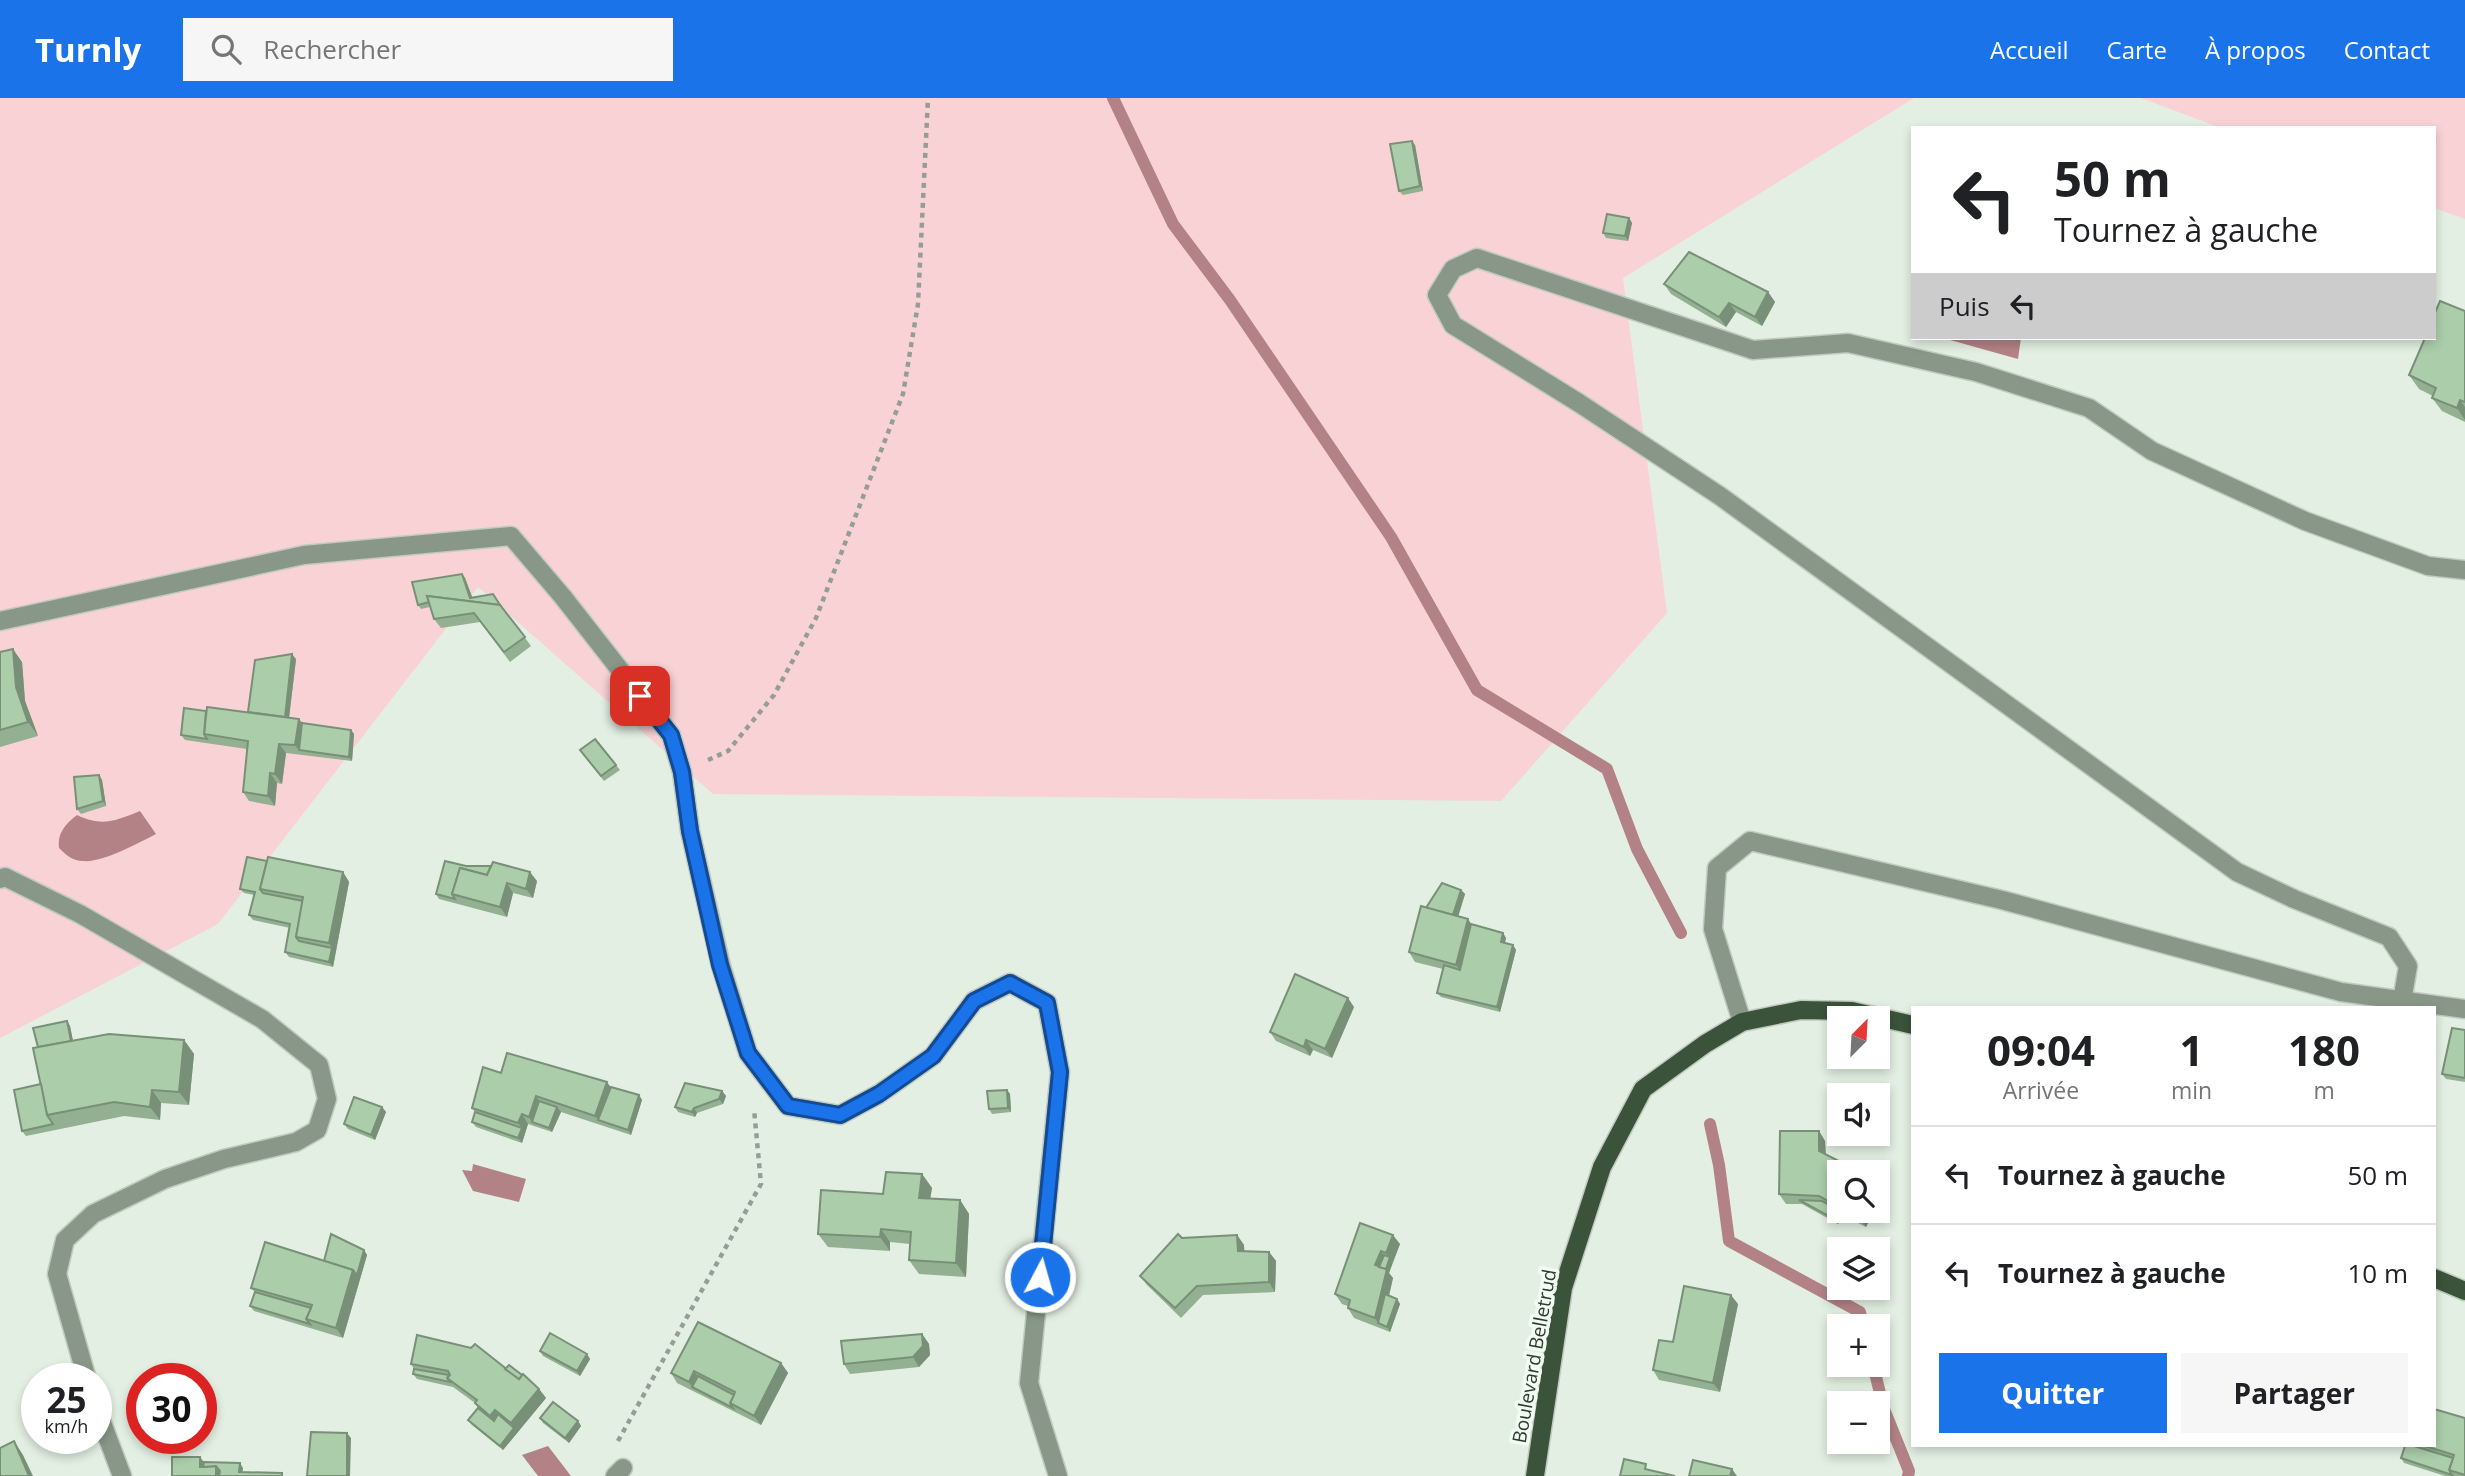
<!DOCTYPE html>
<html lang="fr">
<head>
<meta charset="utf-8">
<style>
	:root { --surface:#fff; --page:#f6f6f6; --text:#202124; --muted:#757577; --line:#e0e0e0; --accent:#1a73e8 }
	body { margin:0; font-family:"Open Sans",sans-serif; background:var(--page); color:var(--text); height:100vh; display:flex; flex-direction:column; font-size:26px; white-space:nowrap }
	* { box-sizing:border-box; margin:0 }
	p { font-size:23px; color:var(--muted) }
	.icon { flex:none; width:38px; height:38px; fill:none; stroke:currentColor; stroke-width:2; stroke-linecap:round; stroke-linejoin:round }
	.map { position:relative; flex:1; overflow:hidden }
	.side { position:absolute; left:1911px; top:908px; width:525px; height:441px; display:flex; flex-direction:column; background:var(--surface); border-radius:0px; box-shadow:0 4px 10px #0003 }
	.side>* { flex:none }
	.hud { position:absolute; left:1911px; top:28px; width:525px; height:214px; border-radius:0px; box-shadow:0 4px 10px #0003; background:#fff; color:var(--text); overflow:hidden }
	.needle { width:46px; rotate:24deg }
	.fabs { position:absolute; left:1827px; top:908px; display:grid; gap:14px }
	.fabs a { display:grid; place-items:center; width:63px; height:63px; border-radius:0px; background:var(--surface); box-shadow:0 4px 10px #0003; font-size:35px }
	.speed { position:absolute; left:21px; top:1265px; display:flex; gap:14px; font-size:35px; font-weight:700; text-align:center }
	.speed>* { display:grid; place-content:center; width:91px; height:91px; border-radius:50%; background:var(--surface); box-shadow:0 4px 10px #0003; line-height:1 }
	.speed small { font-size:18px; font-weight:400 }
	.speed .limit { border:10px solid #d22; background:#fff; color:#111 }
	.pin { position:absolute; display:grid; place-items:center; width:60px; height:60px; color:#fff; margin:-30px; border-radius:14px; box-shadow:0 4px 10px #0006 }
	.me { position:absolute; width:77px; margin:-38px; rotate:6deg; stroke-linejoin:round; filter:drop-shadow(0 0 5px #0008) }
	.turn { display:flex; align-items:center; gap:24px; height:147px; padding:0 28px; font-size:32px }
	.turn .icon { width:91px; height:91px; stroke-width:2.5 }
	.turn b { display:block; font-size:49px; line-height:60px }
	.then { display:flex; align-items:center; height:66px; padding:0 28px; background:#0003; gap:14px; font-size:26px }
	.eta { display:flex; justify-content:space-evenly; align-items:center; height:119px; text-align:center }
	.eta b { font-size:42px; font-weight:700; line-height:49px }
	.button { display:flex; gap:14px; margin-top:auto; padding:14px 28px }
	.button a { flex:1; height:80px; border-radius:0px; background:var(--accent); color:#fff; font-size:28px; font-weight:700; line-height:80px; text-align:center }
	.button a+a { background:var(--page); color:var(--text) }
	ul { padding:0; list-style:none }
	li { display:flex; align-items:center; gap:21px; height:98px; padding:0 28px; border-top:2px solid var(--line) }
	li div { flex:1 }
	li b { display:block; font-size:26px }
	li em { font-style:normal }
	header { display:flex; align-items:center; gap:42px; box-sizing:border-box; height:98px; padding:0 35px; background:var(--accent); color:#fff }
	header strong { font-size:33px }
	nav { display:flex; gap:38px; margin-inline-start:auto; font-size:24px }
	.search { width:490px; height:63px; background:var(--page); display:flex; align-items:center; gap:18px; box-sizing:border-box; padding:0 24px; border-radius:0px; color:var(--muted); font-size:26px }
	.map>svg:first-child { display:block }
	.green { fill:#f9d2d5 }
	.water { fill:#b28286 }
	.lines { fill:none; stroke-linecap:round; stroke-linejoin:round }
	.stream { stroke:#b28286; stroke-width:12 }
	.minor-casing { stroke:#c0cac0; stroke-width:21 }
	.major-casing { stroke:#c0cac0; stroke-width:21 }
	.path { stroke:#959e95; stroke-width:4.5; stroke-dasharray:5 5; stroke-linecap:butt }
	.minor { stroke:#899788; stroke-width:18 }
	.major { stroke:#3a533a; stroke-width:18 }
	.wall { fill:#93b092 }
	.shaded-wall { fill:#789077 }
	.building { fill:#abcdaa; stroke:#789077; stroke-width:2 }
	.route-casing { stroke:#114b97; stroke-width:18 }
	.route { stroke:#1a73e8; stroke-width:12 }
	.labels { text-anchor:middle; stroke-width:7; stroke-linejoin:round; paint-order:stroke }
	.street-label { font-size:19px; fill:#333833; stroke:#f0fcf0 }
</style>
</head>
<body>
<header>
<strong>Turnly</strong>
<div class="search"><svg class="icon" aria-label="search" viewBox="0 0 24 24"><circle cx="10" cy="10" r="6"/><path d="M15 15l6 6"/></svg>Rechercher</div>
<nav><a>Accueil</a><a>Carte</a><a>À propos</a><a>Contact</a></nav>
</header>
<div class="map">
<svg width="2465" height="1378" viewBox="0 0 2465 1378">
	<rect width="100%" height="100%" fill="#e3efe3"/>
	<g class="green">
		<polygon points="0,0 1914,0 1623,180 1667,515 1501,703 713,696 478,489 218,826 0,940"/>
		<polygon points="2141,0 2465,0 2465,121 2434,110 2434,30 2221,30"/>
	</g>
	<g class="water">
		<polygon points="1943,240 2021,240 2018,261"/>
		<path d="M140,713L156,736C138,745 103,765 83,763C73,763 66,757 59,750C57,736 65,726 77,717C102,729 115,723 140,713Z"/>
		<polygon points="473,1066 526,1081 519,1104 473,1093 462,1072 472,1073"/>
		<polygon points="548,1348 571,1378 538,1378 522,1357"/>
	</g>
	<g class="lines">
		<g class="stream">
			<polyline points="1113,0 1173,126 1230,202 1391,439 1477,592 1607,671 1637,751 1681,835"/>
			<polyline points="1710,1026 1719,1067 1729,1143 1860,1214 1863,1228"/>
			<polyline points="1873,1267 1884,1311 1909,1373 1908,1378"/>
		</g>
		<defs>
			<g id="minor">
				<polyline points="0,523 304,457 511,438 563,499 671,637 682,674 690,733 721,868 748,955 788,1008 840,1017 879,996 933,958 974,903 1010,885 1047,905 1060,974 1029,1285 1058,1378"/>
				<polyline points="0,781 5,779 80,816 262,921 319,967 327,1001 317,1032 296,1044 224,1061 165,1081 93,1116 65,1142 57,1176 87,1281"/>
				<polyline points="2402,903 2408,868 2389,839 2294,801 2237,774 1720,398 1579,305 1453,227 1437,197 1453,171 1477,160 1753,252 1848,245 1976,274 2089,310 2152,353 2305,423 2428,468 2465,472"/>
				<polyline points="1742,924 1713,831 1717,770 1750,743 2002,802 2341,894 2465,911"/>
				<polyline points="96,1309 122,1378"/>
				<polyline points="615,1378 623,1370"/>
			</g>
			<g id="major">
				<polyline points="2434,1180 2465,1193"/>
				<polyline points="1535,1378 1563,1190 1602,1069 1643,991 1705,946 1742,924 1801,912 1852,913 1913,927"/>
			</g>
		</defs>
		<use href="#minor" class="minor-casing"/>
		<use href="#major" class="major-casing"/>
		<g class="path">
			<polyline points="708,662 728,653 774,597 816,520 903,296 918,206 928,0"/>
			<polyline points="618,1343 761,1086 754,1011"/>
		</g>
		<use href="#minor" class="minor"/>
		<use href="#major" class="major"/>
	</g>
	<g class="wall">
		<polygon points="1415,47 1423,93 1403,97 1399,93"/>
		<polygon points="1629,120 1632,125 1628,143 1606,140 1603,135"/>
		<polygon points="1664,186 1768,194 1775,204 1762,228 1736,214 1726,229 1671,196"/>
		<polygon points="2465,213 2465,324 2442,313 2432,300 2433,298 2419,291 2409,277"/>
		<polygon points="462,476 465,480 472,499 493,496 531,548 510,564 480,524 441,530 434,521 430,509 421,511 418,507"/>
		<polygon points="0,554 22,564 25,603 38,638 0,649"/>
		<polygon points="296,561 289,620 302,625 351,632 354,636 352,663 286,655 282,686 277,685 275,708 249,703 243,694 247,651 185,642 181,637 206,613 248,614"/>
		<polygon points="595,641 620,672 604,683 580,652"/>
		<polygon points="99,677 102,682 106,708 81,716 77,711"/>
		<polygon points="267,763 343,774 349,784 333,869 289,859 285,854 290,830 253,822 249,817 254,797 244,795 240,791"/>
		<polygon points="466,768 537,783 533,800 513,795 507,819 439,801 436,796"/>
		<polygon points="1461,792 1465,796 1458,819 1468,821 1471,826 1503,835 1506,840 1505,845 1513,847 1516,852 1500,914 1441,899 1437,895 1443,871 1415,864 1409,854 1426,810"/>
		<polygon points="1354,909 1332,960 1313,952 1310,958 1276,943 1270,934"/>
		<polygon points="67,923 70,928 73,943 184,942 194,956 189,1007 161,1005 160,1022 124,1018 26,1038 22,1033 41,986 38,949"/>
		<polygon points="2465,932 2465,984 2446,981 2442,976"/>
		<polygon points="501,975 611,989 639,997 642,1002 631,1037 561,1014 552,1034 528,1026 522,1045 476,1029 472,1024 475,1014 472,1010"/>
		<polygon points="1007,992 1010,996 1011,1014 992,1016 989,1011"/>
		<polygon points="722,993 726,998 723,1006 697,1015 695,1019 678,1014 675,1009"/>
		<polygon points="382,1009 386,1014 375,1042 348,1031 344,1026"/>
		<polygon points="1819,1033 1825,1043 1826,1056 1839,1074 1839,1113 1874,1113 1866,1129 1842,1117 1838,1126 1802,1106 1786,1106 1779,1096"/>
		<polygon points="922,1076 932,1090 930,1100 960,1102 969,1116 966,1179 919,1176 909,1162 910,1146 890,1144 890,1153 828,1149 818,1136 883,1096"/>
		<polygon points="1360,1125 1400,1146 1389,1175 1393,1180 1389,1198 1397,1201 1400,1206 1390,1234 1354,1220 1348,1210 1348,1208 1342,1206 1335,1196"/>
		<polygon points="1237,1137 1244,1147 1244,1153 1269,1154 1276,1163 1275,1194 1203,1197 1181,1220 1147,1187 1140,1178 1182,1140"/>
		<polygon points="364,1152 367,1157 343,1240 254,1213 250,1208 255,1194 251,1190 324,1163"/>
		<polygon points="1738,1206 1720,1294 1659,1282 1653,1272 1673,1244"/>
		<polygon points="922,1236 929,1246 930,1257 919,1269 850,1276 844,1266"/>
		<polygon points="540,1253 587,1256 590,1261 580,1278 543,1258"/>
		<polygon points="781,1265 788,1275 761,1327 677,1285 671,1275"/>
		<polygon points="411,1266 505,1271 539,1291 546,1300 503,1352 472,1327 468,1322 478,1310 475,1305 453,1289 417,1281 413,1276 414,1271"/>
		<polygon points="540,1320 578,1323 581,1328 569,1345 543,1325"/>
		<polygon points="2465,1320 2465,1378 2445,1378 2404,1365 2401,1360 2405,1348 2434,1348"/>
	</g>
	<g class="shaded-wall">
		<polygon points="1412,43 1415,47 1423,93 1420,88"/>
		<polygon points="1629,120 1632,125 1628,143 1625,138"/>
		<polygon points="1768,194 1775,204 1762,228 1755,219"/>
		<polygon points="1729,205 1736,214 1726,229 1719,219"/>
		<polygon points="2460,302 2465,309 2465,322 2457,310"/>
		<polygon points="462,476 465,480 474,504 470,500"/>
		<polygon points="13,551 22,564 25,603 38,638 28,624 16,589"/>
		<polygon points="292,556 296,561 288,628 284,623"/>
		<polygon points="299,621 306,630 299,652 295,647"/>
		<polygon points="351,632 354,636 352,663 349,659"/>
		<polygon points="279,646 286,655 282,686 275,676"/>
		<polygon points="270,675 277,685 275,708 268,698"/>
		<polygon points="99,677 102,682 106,708 103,703"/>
		<polygon points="343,774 349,784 333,869 329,864 332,850 329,845"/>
		<polygon points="530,774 537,783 533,800 526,791"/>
		<polygon points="507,785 513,795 507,819 500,809"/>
		<polygon points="1461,792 1465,796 1456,825 1452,821"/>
		<polygon points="1468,821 1474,831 1463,876 1456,867"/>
		<polygon points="1503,835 1506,840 1504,848 1501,844"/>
		<polygon points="1513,847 1516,852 1500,914 1497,909"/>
		<polygon points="1348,900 1354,909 1332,960 1325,951"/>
		<polygon points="67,923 70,928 76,958 73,953"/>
		<polygon points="184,942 194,956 189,1007 179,994"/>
		<polygon points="1306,942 1313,952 1310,958 1304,949"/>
		<polygon points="607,984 614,994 598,1022 595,1018"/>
		<polygon points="152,992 161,1005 160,1022 150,1009"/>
		<polygon points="1007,992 1010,996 1011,1014 1008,1010"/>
		<polygon points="722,993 726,998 723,1006 719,1001"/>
		<polygon points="639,997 642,1002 631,1037 628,1032"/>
		<polygon points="536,998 542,1007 532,1024 529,1019"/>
		<polygon points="382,1009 386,1014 375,1042 371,1037"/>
		<polygon points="557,1009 561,1014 552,1034 549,1030"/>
		<polygon points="694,1010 697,1015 695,1019 692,1014"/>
		<polygon points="522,1016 528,1026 522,1045 518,1040 522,1030 518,1025"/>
		<polygon points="1819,1033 1825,1043 1826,1063 1819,1053"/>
		<polygon points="922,1076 932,1090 928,1114 919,1100"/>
		<polygon points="1878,1084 1884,1093 1878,1105"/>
		<polygon points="960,1102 969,1116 966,1179 956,1165"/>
		<polygon points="1839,1112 1843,1117 1838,1126 1834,1121"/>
		<polygon points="1862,1113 1874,1113 1866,1129 1859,1120"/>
		<polygon points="881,1131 890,1144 890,1153 880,1139"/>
		<polygon points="1237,1137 1244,1147 1245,1163 1238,1153"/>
		<polygon points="1393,1137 1400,1146 1393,1164 1386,1155"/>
		<polygon points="364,1152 367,1157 343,1240 336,1230 353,1172"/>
		<polygon points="1381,1153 1387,1162 1383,1173 1375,1167"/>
		<polygon points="1269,1154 1276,1163 1275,1194 1269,1184"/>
		<polygon points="1390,1159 1393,1164 1389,1175 1393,1180 1382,1227 1378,1225 1381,1230 1375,1220 1385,1174"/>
		<polygon points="1731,1197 1738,1206 1720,1294 1713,1285"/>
		<polygon points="1397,1201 1400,1206 1390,1234 1387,1229"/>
		<polygon points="922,1236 929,1246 930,1257 919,1269 913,1259"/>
		<polygon points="587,1256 590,1261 580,1278 577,1273"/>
		<polygon points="781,1265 788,1275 761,1327 754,1318"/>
		<polygon points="694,1273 701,1283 692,1289 689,1284"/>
		<polygon points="539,1291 546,1300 503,1352 500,1348 514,1330 511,1325"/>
		<polygon points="495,1312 502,1321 497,1327 490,1318"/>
		<polygon points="578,1323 581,1328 569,1345 565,1340"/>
		<polygon points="347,1335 351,1340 350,1378 347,1378"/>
		<polygon points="14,1343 23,1357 33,1378 29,1378"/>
		<polygon points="200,1359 207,1368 200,1369"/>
		<polygon points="240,1365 243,1370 242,1378 239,1374"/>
		<polygon points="216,1368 223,1378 216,1378"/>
		<polygon points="1732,1371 1737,1378 1730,1378"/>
	</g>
	<g class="building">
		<polygon points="1412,43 1420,88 1399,93 1390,46"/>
		<polygon points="1607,116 1629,120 1625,138 1603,135"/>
		<polygon points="1689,154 1768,194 1755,219 1729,205 1719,219 1664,186"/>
		<polygon points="2440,203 2465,213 2465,304 2460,302 2457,310 2432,300 2436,290 2409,277 2425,240 2434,240 2434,217"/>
		<polygon points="462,476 470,500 493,496 500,507 427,498 429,504 418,507 412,484"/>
		<polygon points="427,498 500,507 525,539 504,554 474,515 434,521"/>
		<polygon points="13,551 16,589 28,624 0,632 0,554"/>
		<polygon points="292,556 285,619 248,614 255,562"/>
		<polygon points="207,609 299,621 295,647 279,646 275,676 270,675 268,698 243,694 248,643 204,636"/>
		<polygon points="184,610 206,613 204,636 207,641 181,637"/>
		<polygon points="302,625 351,632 349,659 299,652"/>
		<polygon points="595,641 616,667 601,678 580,652"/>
		<polygon points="99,677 103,703 77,711 74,679"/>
		<polygon points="247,759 267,763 260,791 263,795 303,803 296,839 299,843 332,850 329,864 285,854 290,826 249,817 255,794 240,791"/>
		<polygon points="268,759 343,774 329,845 296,839 303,799 260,791"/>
		<polygon points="445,763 466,768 491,768 487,777 460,770 452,796 455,801 436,796"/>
		<polygon points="493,764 530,774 526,791 507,785 500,809 452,796 460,770 487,777"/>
		<polygon points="1442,785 1461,792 1453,817 1426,810"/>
		<polygon points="1421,808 1468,821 1456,867 1409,854"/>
		<polygon points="1471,826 1503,835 1501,844 1513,847 1497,909 1437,895 1444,867 1460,872"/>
		<polygon points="1295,876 1348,900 1325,951 1306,942 1304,949 1270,934"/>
		<polygon points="67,923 71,943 38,949 33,930"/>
		<polygon points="2452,930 2465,932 2465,980 2442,976"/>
		<polygon points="109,936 184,942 179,994 152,992 150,1009 114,1004 47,1017 33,950"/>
		<polygon points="507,955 607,984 595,1018 536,998 529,1019 522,1016 518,1025 472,1010 483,969 501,975"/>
		<polygon points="685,985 722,993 719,1001 694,1010 692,1014 675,1009"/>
		<polygon points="41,986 47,1017 53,1026 22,1033 14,992"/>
		<polygon points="611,989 639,997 628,1032 598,1022"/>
		<polygon points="1007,992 1008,1010 989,1011 987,993"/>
		<polygon points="354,999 382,1009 371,1037 344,1026"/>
		<polygon points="539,1003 557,1009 549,1030 532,1024"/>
		<polygon points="475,1014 522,1030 518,1040 472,1024"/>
		<polygon points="1780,1033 1819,1033 1819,1053 1860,1074 1839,1074 1839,1109 1819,1098 1779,1096"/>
		<polygon points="886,1074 922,1076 919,1100 960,1102 956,1165 909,1162 911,1134 881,1131 880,1139 818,1136 821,1092 883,1096"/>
		<polygon points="1799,1102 1822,1103 1839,1112 1834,1121"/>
		<polygon points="1846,1113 1862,1113 1859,1120"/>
		<polygon points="1360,1125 1393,1137 1386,1155 1381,1153 1375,1167 1387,1171 1375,1220 1348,1210 1350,1202 1335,1196"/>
		<polygon points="331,1136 364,1152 357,1177 353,1172 324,1163"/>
		<polygon points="1178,1136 1182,1140 1237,1137 1238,1153 1269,1154 1269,1184 1197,1188 1175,1210 1140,1178"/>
		<polygon points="265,1144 353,1172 336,1230 306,1221 312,1207 251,1190"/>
		<polygon points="1384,1157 1390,1159 1386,1171 1379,1169"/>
		<polygon points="1684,1188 1731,1197 1713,1285 1653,1272 1659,1242 1673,1244"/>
		<polygon points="255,1194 311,1210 306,1221 310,1226 250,1208"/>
		<polygon points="1385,1196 1397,1201 1387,1229 1378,1225"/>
		<polygon points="698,1224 781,1265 754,1318 730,1305 735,1294 694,1273 689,1284 671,1275"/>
		<polygon points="550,1235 587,1256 577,1273 540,1253"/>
		<polygon points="922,1236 923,1248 913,1259 844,1266 841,1243"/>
		<polygon points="417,1237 471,1250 475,1246 519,1281 523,1276 539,1291 511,1325 495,1312 490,1318 475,1305 477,1302 447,1280 450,1277 448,1273 411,1266"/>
		<polygon points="509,1267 522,1277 519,1281 505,1271"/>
		<polygon points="414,1271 449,1277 447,1280 450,1284 413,1276"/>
		<polygon points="698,1278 734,1297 730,1305 733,1310 692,1289"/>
		<polygon points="553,1304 578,1323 565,1340 540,1320"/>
		<polygon points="478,1310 494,1323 498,1316 514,1330 500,1348 468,1322"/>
		<polygon points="2434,1311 2465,1320 2465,1377 2449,1372 2454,1357 2425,1348 2434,1348"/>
		<polygon points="311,1334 347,1335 347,1378 307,1378"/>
		<polygon points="14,1343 29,1378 0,1378 0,1350"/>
		<polygon points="2405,1348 2414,1348 2453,1360 2449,1372 2452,1377 2401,1360"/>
		<polygon points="172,1359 200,1359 200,1369 216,1368 216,1378 172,1378"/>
		<polygon points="1624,1361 1646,1366 1645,1371 1675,1378 1620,1378"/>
		<polygon points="1693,1362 1732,1371 1730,1378 1689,1378"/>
		<polygon points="204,1364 240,1365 239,1374 282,1375 282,1378 219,1378 220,1373 216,1368 203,1369"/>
	</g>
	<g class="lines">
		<defs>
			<polyline id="route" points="640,598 671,637 682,674 690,733 720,867 748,955 788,1008 840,1017 879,996 933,958 974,903 1010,885 1047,905 1060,974 1040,1179"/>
		</defs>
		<use href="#route" class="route-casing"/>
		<use href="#route" class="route"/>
	</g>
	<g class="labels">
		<g class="street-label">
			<text transform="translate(1534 1258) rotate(-80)" y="7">Boulevard Belletrud</text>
		</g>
	</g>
</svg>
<div class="fabs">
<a><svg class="needle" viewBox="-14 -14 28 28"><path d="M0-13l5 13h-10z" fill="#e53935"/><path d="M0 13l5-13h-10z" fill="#757577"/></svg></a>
<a><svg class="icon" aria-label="sound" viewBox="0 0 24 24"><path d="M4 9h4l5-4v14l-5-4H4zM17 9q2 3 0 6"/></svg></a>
<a><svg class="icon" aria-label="search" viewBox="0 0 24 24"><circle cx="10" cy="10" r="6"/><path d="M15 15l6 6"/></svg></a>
<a><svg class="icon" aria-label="layers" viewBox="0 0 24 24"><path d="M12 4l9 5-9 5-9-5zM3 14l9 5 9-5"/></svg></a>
<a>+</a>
<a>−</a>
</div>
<div class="speed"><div>25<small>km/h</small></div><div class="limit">30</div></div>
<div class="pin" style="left:640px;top:598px;background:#d93025"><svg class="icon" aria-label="arrive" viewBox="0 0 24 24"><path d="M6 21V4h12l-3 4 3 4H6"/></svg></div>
<svg class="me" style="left:1040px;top:1179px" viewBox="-20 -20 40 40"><circle r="17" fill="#1a73e8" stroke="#fff" stroke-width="3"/><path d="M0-11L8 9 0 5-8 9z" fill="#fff"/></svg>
<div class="hud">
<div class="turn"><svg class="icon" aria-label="left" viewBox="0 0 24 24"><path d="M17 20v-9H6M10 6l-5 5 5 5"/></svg><div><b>50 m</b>Tournez à gauche</div></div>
<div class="then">Puis<svg class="icon" aria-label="left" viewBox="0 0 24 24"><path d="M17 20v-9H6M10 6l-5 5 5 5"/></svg></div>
</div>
<section class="side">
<div class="eta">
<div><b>09:04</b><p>Arrivée</p></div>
<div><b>1</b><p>min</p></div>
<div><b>180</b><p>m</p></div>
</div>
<ul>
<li><svg class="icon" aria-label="left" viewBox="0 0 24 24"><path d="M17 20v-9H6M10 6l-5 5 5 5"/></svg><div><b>Tournez à gauche</b></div><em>50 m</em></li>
<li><svg class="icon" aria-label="left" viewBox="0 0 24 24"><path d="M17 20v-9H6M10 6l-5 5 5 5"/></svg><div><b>Tournez à gauche</b></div><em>10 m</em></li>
</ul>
<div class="button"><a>Quitter</a><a>Partager</a></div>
</section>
</div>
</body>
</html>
